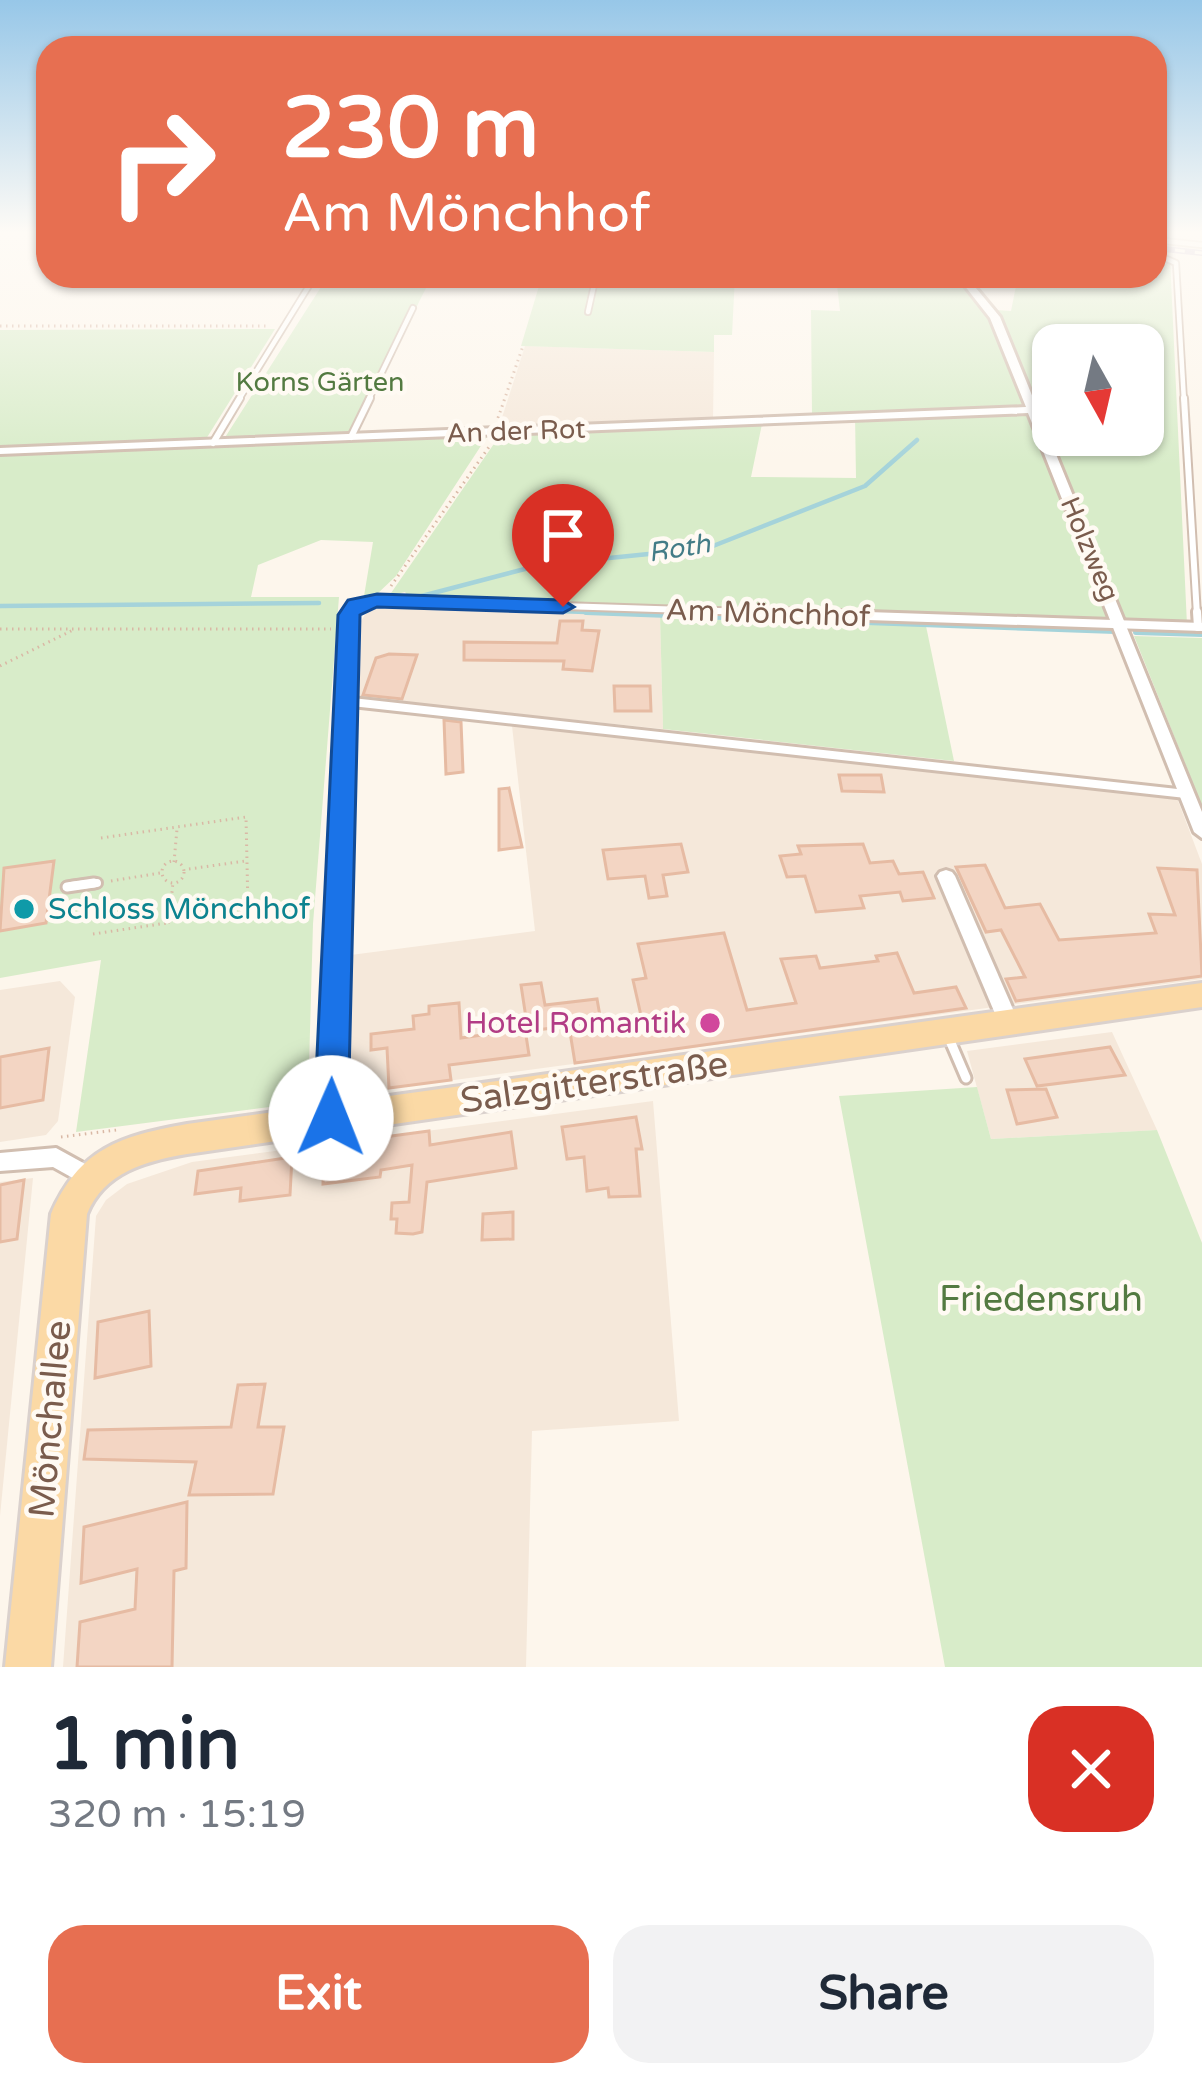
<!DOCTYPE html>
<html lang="en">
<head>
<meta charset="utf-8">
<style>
	:root { --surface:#fff; --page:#f2f2f3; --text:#1f2937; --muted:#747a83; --accent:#e76f51 }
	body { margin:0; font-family:"Varela Round",sans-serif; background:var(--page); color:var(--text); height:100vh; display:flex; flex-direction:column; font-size:45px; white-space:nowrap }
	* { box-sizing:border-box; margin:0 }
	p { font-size:39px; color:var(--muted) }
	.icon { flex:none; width:66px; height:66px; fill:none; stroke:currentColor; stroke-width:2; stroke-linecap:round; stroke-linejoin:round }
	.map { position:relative; height:1667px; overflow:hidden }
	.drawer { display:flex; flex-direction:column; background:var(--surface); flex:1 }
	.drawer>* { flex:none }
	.top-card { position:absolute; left:36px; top:36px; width:1131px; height:252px; border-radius:36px; box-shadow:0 3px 9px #0004; background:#e76f51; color:#fff; overflow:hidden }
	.needle { width:78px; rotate:172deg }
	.buttons { position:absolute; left:1032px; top:324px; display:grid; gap:24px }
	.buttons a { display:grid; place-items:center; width:132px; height:132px; border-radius:24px; background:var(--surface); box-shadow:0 3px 9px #0004; font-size:60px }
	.pin { position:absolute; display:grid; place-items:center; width:102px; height:102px; color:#fff; margin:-123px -51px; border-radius:50% 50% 50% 0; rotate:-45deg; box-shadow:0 0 12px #0007 }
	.pin .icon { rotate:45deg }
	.me { position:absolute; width:132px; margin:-66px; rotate:1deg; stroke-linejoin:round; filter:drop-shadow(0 0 9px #0008) }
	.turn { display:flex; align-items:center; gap:42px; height:252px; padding:0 48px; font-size:54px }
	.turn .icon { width:156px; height:156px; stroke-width:2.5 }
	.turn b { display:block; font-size:84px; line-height:102px }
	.round { display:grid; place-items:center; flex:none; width:126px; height:126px; border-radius:36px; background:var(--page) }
	.summary { display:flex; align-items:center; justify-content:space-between; height:204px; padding:0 48px }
	h1 { font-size:72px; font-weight:700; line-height:90px }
	.primary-button { display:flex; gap:24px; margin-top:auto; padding:24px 48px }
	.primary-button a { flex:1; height:138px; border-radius:36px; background:var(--accent); color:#fff; font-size:48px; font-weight:700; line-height:138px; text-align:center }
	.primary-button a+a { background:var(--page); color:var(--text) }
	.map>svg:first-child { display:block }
	.residential { fill:#f5e8da }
	.green { fill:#d8ecc9; fill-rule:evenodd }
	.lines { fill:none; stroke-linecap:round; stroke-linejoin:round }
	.stream-far1 { stroke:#a5d3da; stroke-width:4.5 }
	.stream { stroke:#a5d3da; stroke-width:6 }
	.building { fill:#f3d5c3; stroke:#e6bba3; stroke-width:3 }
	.lane-far3-casing { stroke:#d1beb0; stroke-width:8 }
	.lane-far2-casing { stroke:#d1beb0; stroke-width:10 }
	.lane-far1-casing { stroke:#d1beb0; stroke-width:14 }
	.lane-casing { stroke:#d1beb0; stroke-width:15 }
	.street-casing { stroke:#d1beb0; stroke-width:6 }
	.primary-casing { stroke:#dad1cd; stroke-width:6 }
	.path { stroke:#d9b8a5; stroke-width:3; stroke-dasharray:1.5 4.5; stroke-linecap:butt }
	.lane-far3 { stroke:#fff; stroke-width:4.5 }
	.lane-far2 { stroke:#fff; stroke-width:6 }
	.lane-far1 { stroke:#fff; stroke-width:8 }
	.lane { stroke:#fff; stroke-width:9 }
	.street { fill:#fff; fill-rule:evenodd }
	.primary { fill:#fbd9a5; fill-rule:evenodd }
	.rail-casing { stroke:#b9a8c9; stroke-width:6 }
	.rail { stroke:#fffaf3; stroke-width:3; stroke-dasharray:10; stroke-linecap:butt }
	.route { fill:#1a73e8; stroke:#114b97; stroke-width:3 }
	.culture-dot { fill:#0f9aa8; stroke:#fffaf3; stroke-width:4.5 }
	.hotel-dot { fill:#d1479c; stroke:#fffaf3; stroke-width:4.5 }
	.labels { text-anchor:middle; stroke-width:9; stroke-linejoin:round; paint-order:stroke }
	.far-park-label { font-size:27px; fill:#537a41; stroke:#fffaf3 }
	.far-street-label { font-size:27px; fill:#7a5c4d; stroke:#fffaf3 }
	.far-water-label { font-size:27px; font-style:italic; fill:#437c86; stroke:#fffaf3 }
	.street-label { font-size:30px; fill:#7a5c4d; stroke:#fffaf3 }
	.culture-label { font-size:30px; fill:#0d838f; stroke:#fffaf3; text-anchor:start }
	.hotel-label { font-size:30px; fill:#b23c85; stroke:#fffaf3; text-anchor:end }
	.near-street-label { font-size:36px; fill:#7a5c4d; stroke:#fffaf3 }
	.near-park-label { font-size:36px; fill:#537a41; stroke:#fffaf3 }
</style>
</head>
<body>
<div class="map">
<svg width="1202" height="1667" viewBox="0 0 1202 1667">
	<rect width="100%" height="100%" fill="#fdf6ec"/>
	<g class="residential">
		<polygon points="525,346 714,352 713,420 498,430"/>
		<polygon points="371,606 660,615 663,729 355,697 361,621"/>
		<polygon points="512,726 1177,798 1202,864 1202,979 343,1095 343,956 535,931"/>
		<polygon points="60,981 75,997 58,1121 46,1135 0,1142 0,990"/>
		<polygon points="1112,1032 1157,1130 991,1139 967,1051"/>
		<polygon points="653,1101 679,1421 532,1431 526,1667 63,1667 96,1216 106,1200 127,1184 192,1162"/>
		<polygon points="33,1178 0,1516 0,1182"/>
	</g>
	<g class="green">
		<path d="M1155,256L1170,258L1187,625L410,599L405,592L389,596L500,435L762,424L751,477L856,478L855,415L812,416L811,310L840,311L836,276L976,284L996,310L1011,311L1018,276H1155ZM1053,345H1143V435H1053Z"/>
		<polygon points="328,276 432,276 416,308 410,308 349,434 224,439"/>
		<polygon points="542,276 735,276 732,335 714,335 714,352 521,346"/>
		<polygon points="275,329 206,439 0,448 0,330"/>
		<polygon points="488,435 396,576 375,596 364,596 373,542 321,540 258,565 251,597 339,597 313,924 308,1102 76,1132 101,960 0,978 0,455"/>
		<polygon points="660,615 926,626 954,761 663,729"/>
		<polygon points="1134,636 1202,638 1202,806"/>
		<polygon points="977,1087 991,1139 1157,1130 1202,1243 1202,1667 945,1667 839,1096"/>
	</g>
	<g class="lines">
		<g class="stream-far1">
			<polyline points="418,597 540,565 708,548 865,486 917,440"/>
			<polyline points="386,605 670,615"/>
			<polyline points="0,606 319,603"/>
		</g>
		<g class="stream">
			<polyline points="586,612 1115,631"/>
			<polyline points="1136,632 1202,634"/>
		</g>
	</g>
	<g class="building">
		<polygon points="560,621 583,621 582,630 599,631 592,671 563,669 564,661 464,660 464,642 557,643"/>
		<polygon points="389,654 417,655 402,699 363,695 376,658"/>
		<polygon points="614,686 650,686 651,711 615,711"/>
		<polygon points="444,720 461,722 463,772 446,774"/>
		<polygon points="839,775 881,775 884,792 842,791"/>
		<polygon points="509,788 522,847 499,850 499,789"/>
		<polygon points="681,844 688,872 663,875 667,896 649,898 645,876 608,879 603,850"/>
		<polygon points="863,844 870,863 893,861 899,874 923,872 934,898 903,901 900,892 860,896 864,908 816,912 805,876 787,877 780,856 801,854 798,846"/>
		<polygon points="54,861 46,923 0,931 4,868"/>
		<polygon points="985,865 1005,908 1040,904 1059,940 1156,933 1149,914 1175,915 1158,868 1197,870 1202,976 1016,1001 1006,979 1025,977 1001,930 986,932 956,867"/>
		<polygon points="724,933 747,1010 796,1003 781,959 816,956 820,968 878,961 876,956 897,953 914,993 956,987 966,1008 575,1063 569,1026 528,1031 521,985 541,983 545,1005 597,999 603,1033 636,1028 635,1021 642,1020 633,980 646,978 638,944"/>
		<polygon points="459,1003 461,1038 525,1029 529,1055 449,1065 451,1080 389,1088 387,1048 371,1050 371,1034 414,1029 413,1016 429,1014 429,1006"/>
		<polygon points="1110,1047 1125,1075 1037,1086 1025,1059"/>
		<polygon points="49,1048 43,1100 0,1108 0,1057"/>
		<polygon points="1046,1089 1057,1117 1017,1124 1007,1090"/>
		<polygon points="636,1117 642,1149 636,1149 640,1196 609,1197 608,1188 587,1191 584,1157 567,1159 562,1127"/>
		<polygon points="429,1131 430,1145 511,1132 516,1168 427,1182 422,1232 413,1234 396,1233 397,1219 391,1219 392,1203 409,1202 412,1165 381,1170 380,1177 323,1184 324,1145"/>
		<polygon points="292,1157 290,1195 240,1201 241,1188 195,1194 198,1171"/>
		<polygon points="24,1180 17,1239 0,1242 0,1185"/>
		<polygon points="513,1212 513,1239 482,1240 483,1214"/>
		<polygon points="149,1311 151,1366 95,1378 98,1322"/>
		<polygon points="265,1384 258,1427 284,1427 273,1494 189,1495 196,1462 84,1459 88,1430 231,1427 238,1385"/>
		<polygon points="187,1502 186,1568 174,1571 172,1667 77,1667 80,1622 135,1609 137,1569 81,1583 84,1527"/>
	</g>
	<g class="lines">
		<defs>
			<g id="lane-far3">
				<polyline points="1155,240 1202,245"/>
				<polyline points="1155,254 1176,263 1184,401"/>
				<polyline points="588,312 596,276"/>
				<polyline points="238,401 315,276"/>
				<polyline points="368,401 413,308"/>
			</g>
			<g id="lane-far2">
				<polyline points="1184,398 1197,615"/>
				<polyline points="351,437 370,398"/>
				<polyline points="213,443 240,398"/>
				<polyline points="351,615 356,604 377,600 839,615"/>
			</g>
			<g id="lane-far1">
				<polyline points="747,612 1202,627"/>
				<polyline points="1197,612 1198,627"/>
				<polyline points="343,701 1186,794"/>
				<polyline points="71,886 97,883"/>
				<polyline points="338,886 345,629 352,612"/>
			</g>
			<g id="lane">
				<polyline points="67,887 94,883"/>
				<polyline points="948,1036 966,1078"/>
				<polyline points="331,1111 338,883"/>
			</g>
			<g id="street">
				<polygon points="957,276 966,276 1000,317 1202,812 1202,838 1194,832 1028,413 0,454 0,448 1026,407 990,318"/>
				<polygon points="946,870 952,872 955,876 1019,1023 1016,1028 1009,1031 1002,1028 999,1023 937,876 940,872"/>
				<polygon points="56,1148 96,1170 100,1177 96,1184 89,1187 53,1167 0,1171 0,1153"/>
			</g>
			<path id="primary" d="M1202,983V1007L187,1154C146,1161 104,1172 87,1214L51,1667H5L51,1214C79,1149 120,1136 187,1124Z"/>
		</defs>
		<use href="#lane-far3" class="lane-far3-casing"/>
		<use href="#lane-far2" class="lane-far2-casing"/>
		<use href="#lane-far1" class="lane-far1-casing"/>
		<use href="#lane" class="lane-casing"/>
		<use href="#street" class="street-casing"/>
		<use href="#primary" class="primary-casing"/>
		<g class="path">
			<polyline points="0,326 270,326"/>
			<polyline points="498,418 523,346"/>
			<polyline points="391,586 489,447"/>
			<polyline points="0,629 331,629"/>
			<polyline points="0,666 73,630"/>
			<polyline points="101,838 246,817 248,909 169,922 173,882"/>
			<circle cx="173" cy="872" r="11"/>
			<polyline points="174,862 177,829"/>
			<polyline points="189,869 245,861"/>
			<polyline points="111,881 160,873"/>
			<polyline points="93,934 167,923"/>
			<polyline points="61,1137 117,1130"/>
		</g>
		<use href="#lane-far3" class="lane-far3"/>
		<use href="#lane-far2" class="lane-far2"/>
		<use href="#lane-far1" class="lane-far1"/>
		<use href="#lane" class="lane"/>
		<use href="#street" class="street"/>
		<use href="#primary" class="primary"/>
		<defs>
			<polyline id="rail" points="1155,248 1202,253"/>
		</defs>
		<use href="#rail" class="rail-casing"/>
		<use href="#rail" class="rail"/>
	</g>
	<linearGradient id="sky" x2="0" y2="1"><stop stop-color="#97c7e8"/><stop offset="0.5" stop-color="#fefbf6"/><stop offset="1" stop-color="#fefbf6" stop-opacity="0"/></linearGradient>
	<rect width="1202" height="465" fill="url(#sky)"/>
	<polygon class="route" points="377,594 563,600 574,607 563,613 377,607 360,615 348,1118 343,1129 331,1133 319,1129 314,1118 338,615 348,600"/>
	<circle class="culture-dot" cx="24" cy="909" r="12"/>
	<circle class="hotel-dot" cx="710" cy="1023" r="12"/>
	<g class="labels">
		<g class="far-park-label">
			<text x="320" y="391">Korns Gärten</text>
		</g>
		<g class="far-street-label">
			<text transform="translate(516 431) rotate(-2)" y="9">An der Rot</text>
			<text transform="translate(1090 549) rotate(67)" y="9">Holzweg</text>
		</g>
		<g class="far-water-label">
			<text transform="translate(679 548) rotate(-9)" y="9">Roth</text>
		</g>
		<g class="street-label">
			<text transform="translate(768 613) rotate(2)" y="10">Am Mönchhof</text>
		</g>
		<g class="culture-label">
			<text x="48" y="919">Schloss Mönchhof</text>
		</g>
		<g class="hotel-label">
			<text x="686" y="1033">Hotel Romantik</text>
		</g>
		<g class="near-street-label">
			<text transform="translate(594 1081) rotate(-8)" y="13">Salzgitterstraße</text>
			<text transform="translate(49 1419) rotate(-85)" y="13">Mönchallee</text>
		</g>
		<g class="near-park-label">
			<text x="1041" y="1311">Friedensruh</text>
		</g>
	</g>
</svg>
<div class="buttons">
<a><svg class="needle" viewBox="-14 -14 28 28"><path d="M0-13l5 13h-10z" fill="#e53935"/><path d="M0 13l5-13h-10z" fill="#747a83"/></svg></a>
</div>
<div class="pin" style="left:563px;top:607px;background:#d93025"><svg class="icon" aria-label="arrive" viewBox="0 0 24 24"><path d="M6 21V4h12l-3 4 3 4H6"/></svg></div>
<svg class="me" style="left:331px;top:1118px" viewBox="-20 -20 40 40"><circle r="19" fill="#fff"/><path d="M0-13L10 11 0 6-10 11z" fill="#1a73e8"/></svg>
<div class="top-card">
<div class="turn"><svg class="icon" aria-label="right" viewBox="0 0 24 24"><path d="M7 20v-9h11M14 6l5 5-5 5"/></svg><div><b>230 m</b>Am Mönchhof</div></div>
</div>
</div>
<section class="drawer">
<div class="summary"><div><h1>1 min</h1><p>320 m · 15:19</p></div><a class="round" style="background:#d93025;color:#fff"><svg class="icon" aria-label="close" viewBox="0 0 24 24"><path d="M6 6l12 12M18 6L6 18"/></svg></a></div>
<div class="primary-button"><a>Exit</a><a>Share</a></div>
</section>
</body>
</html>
